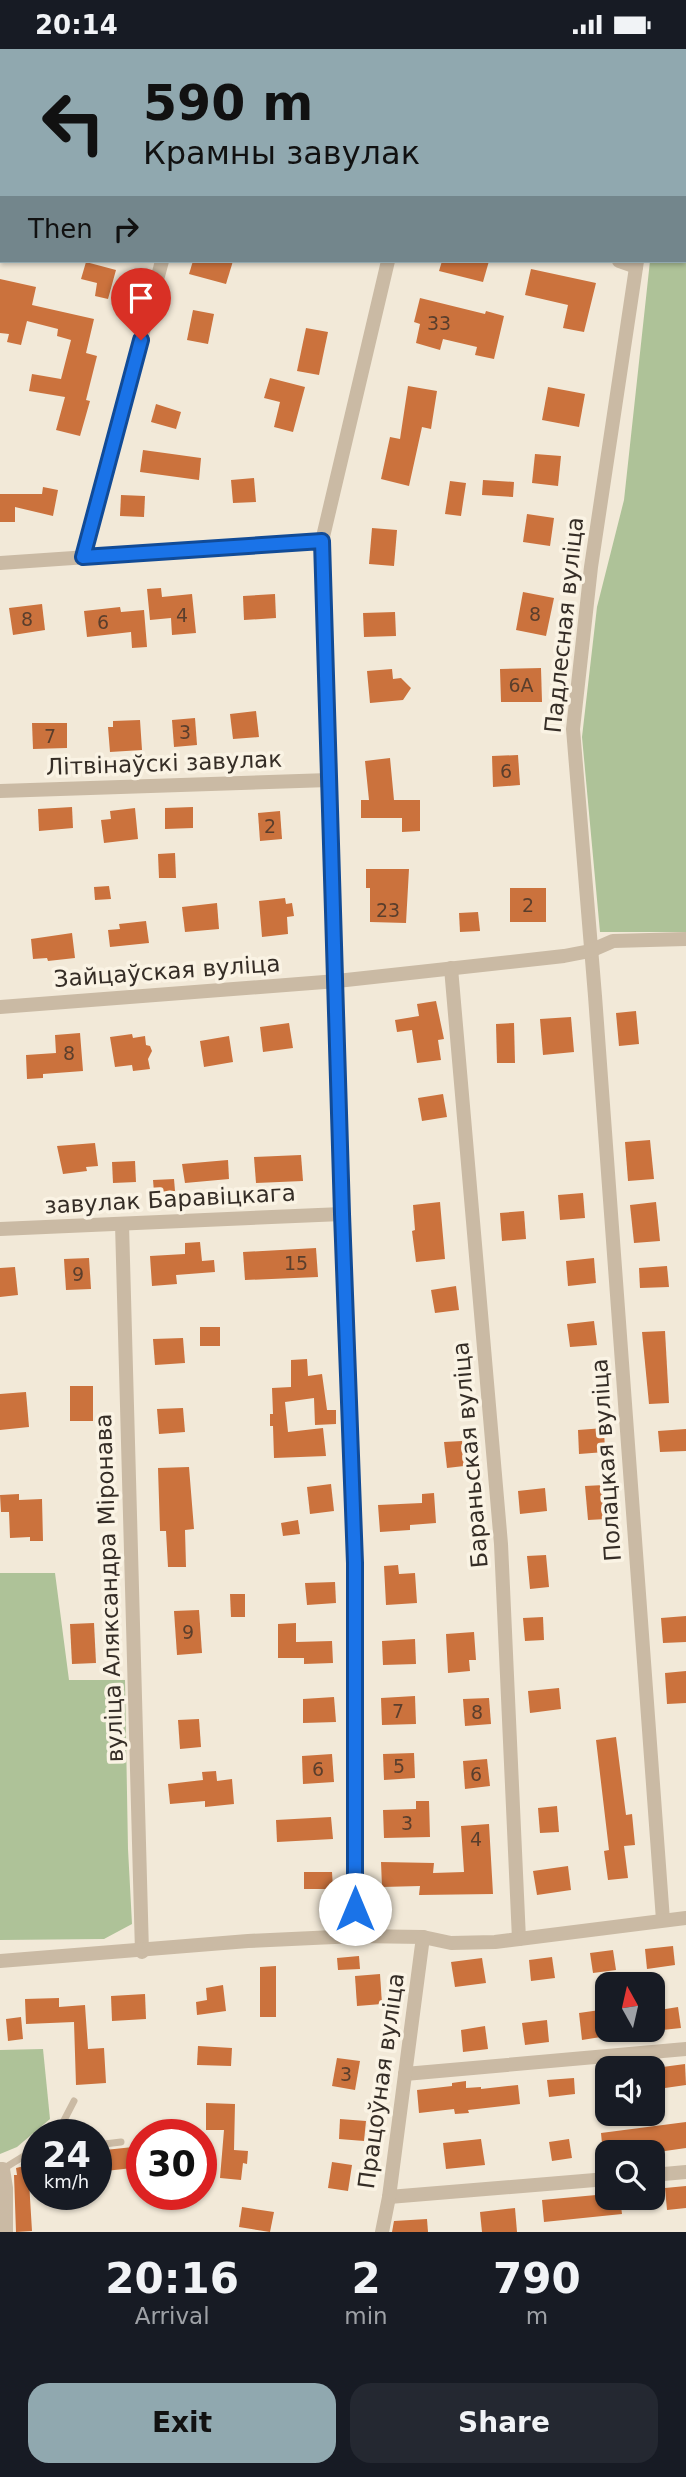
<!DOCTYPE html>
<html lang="en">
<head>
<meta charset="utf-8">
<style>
	:root { --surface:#171b24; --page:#242831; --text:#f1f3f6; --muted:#9ea1a6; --accent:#90a8af }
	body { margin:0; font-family:"DejaVu Sans",sans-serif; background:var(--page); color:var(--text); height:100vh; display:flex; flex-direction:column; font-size:26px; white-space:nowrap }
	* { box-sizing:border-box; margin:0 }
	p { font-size:23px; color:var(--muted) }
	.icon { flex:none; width:38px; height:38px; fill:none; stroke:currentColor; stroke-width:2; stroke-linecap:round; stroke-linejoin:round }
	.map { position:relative; height:2183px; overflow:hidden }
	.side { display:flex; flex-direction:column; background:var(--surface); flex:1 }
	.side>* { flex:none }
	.hud { position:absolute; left:0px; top:0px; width:686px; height:214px; box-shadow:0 2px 5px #0004; background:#90a8af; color:#111; overflow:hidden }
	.needle { width:46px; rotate:352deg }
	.tools { position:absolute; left:595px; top:1923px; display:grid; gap:14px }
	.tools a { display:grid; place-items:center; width:70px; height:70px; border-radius:14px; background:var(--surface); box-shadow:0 2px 5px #0004; font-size:35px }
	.speed { position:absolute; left:21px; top:2070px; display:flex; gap:14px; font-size:35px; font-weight:700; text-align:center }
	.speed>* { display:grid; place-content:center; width:91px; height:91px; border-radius:50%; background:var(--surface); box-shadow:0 2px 5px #0004; line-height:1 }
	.speed small { font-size:18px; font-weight:400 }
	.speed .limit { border:10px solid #d22; background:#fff; color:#111 }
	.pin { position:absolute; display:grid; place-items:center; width:60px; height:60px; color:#fff; margin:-72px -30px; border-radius:50% 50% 50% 0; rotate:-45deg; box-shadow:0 0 7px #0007 }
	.pin .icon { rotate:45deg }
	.me { position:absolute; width:77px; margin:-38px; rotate:0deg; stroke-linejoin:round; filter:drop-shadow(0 0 5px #0008) }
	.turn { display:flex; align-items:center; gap:24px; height:147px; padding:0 28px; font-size:32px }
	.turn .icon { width:91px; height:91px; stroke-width:2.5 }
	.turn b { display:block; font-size:49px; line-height:60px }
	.then { display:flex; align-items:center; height:66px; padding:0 28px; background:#0003; gap:14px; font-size:26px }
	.eta { display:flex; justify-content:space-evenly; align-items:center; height:119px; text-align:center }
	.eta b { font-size:42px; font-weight:600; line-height:49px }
	.button { display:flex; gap:14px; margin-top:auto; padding:14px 28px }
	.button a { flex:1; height:80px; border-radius:21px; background:var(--accent); color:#111; font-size:28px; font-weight:600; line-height:80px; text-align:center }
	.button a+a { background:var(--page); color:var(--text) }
	.status { display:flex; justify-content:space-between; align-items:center; height:49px; padding:0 35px; background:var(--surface); direction:ltr }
	.status svg { height:19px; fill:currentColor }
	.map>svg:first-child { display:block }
	.green { fill:#aec298 }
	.building { fill:#cb723d }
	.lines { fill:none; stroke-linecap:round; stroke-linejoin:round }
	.path { stroke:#b6a48e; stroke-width:2.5; stroke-dasharray:3.5 3.5; stroke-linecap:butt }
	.lane { stroke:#cabaa4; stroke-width:7 }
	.street { stroke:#cabaa4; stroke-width:14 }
	.route-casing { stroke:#114b97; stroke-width:18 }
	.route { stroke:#1a73e8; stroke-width:12 }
	.labels { text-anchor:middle; stroke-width:7; stroke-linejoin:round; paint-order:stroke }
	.number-label { font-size:19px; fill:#5a3e2c }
	.street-label { font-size:23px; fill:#352d26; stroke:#faf3e4 }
</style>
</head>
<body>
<div class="status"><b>20:14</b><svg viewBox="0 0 49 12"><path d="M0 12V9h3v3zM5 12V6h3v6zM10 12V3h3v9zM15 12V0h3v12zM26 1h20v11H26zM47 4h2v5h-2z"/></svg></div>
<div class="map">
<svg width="686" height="2183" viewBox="0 0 686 2183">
	<rect width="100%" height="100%" fill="#f2e9d8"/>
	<g class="green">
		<polygon points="681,0 686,0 686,883 600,883 582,688 597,558 624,451 650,212 684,212 684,2 681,2"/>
		<polygon points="0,1524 55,1524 69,1631 125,1631 128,1800 132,1875 104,1890 0,1891"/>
		<polygon points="43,2000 50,2070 17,2098 0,2105 0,2001"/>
	</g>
	<g class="building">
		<polygon points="193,212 233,212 226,235 189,225"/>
		<polygon points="442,212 489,212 483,233 439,222"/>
		<polygon points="86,213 116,221 108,250 95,247 97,234 81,230"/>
		<polygon points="531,220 596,234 584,283 563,279 568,256 525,246"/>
		<polygon points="0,230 36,238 32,256 94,270 86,304 97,307 86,351 90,352 80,387 56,381 65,348 29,342 32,325 61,330 71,291 57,287 58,280 27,272 21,296 7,293 9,285 0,284"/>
		<polygon points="420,249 485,265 486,262 504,267 494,310 475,306 477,298 443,290 440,301 416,294 420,275 414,273"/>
		<polygon points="193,261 214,265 208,295 187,291"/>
		<polygon points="306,279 328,283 319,326 297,322"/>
		<polygon points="270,329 305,338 293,383 274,378 280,353 264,349"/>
		<polygon points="408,337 437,342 431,380 422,378 409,437 381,430 390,388 400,390"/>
		<polygon points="548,338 585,345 579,378 542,371"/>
		<polygon points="156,355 181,363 176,380 151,373"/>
		<polygon points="143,401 201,409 199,431 140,423"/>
		<polygon points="535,405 561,407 558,437 532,434"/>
		<polygon points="254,429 256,453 233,454 231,431"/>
		<polygon points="483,431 514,433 513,448 482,446"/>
		<polygon points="450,432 466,434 461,467 445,465"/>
		<polygon points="43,438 58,441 53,467 15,458 15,473 0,473 0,445 42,445"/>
		<polygon points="121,446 145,447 144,468 120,467"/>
		<polygon points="527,465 554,469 550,497 523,493"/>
		<polygon points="372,479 397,481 394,517 369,515"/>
		<polygon points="161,539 162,548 192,545 196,584 172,586 171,569 150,571 147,540"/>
		<polygon points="523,543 554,549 546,587 516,581"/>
		<polygon points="275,545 276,569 244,571 243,547"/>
		<polygon points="42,555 45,581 13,586 9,559"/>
		<polygon points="120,558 121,563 144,561 147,598 132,599 131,583 87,588 84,562"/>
		<polygon points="395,563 396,587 364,588 363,564"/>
		<polygon points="541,619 542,653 501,653 500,620"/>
		<polygon points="392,620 393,630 401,629 411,639 403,651 370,654 367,622"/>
		<polygon points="256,662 259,688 233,690 230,665"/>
		<polygon points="195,669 197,696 174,698 172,671"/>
		<polygon points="140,671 142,701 110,703 108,678 113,678 113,672"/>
		<polygon points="32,674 67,674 67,699 33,700"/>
		<polygon points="518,706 520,736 493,738 492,707"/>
		<polygon points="390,709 394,751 420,751 420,782 402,783 402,769 361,769 361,751 369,751 365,712"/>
		<polygon points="72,758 73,779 39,782 38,760"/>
		<polygon points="193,758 193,779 165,780 165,759"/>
		<polygon points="135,759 138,790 104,794 101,771 111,770 110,762"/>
		<polygon points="280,762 282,790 260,792 258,764"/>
		<polygon points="175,804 176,829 159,829 158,805"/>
		<polygon points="366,820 409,820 406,874 370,873 370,839 366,839"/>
		<polygon points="109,837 111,850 95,851 94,838"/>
		<rect x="510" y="839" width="36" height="34"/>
		<polygon points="285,849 286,855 292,854 294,867 287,868 288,885 262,888 259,852"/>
		<polygon points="217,854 219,880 185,883 182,858"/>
		<polygon points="478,863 480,882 460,883 459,864"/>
		<polygon points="146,872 149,894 110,898 108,881 120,880 119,875"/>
		<polygon points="72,884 75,909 48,912 47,909 33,910 31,890"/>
		<polygon points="436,952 444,990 438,991 441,1011 417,1014 412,981 397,983 395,971 419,967 417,955"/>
		<polygon points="636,962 639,995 619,997 616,964"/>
		<polygon points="571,968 574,1003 543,1006 540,970"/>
		<polygon points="289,974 293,999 263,1003 260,978"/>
		<polygon points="514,974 515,1014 497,1014 496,975"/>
		<polygon points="80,984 83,1022 43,1025 43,1029 27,1030 26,1006 56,1004 55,986"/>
		<polygon points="132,985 133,989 145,987 146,996 150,997 152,1002 148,1010 150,1020 133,1022 132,1016 115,1018 110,988"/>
		<polygon points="229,987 233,1013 204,1018 200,992"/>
		<polygon points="443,1045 447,1068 422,1072 418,1049"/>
		<polygon points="650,1091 654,1130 628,1132 625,1093"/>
		<polygon points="95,1094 98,1117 86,1118 87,1122 63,1125 57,1097"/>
		<polygon points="301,1106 303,1132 256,1134 254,1108"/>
		<polygon points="228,1111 229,1130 185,1134 182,1115"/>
		<polygon points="135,1112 136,1133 113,1134 112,1113"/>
		<polygon points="174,1130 175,1142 154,1143 153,1131"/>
		<polygon points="583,1144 585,1169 560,1171 558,1146"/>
		<polygon points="440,1153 445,1210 416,1213 412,1182 415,1181 413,1156"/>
		<polygon points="656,1153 660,1192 634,1194 630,1156"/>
		<polygon points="524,1162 526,1190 502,1192 500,1164"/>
		<polygon points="200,1193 202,1212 214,1211 215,1223 176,1226 177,1235 152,1237 150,1207 185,1205 185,1194"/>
		<polygon points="316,1199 318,1228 245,1231 243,1203"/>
		<polygon points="89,1209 91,1240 66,1241 64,1210"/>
		<polygon points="594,1209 596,1234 568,1237 566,1212"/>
		<polygon points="667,1217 669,1238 640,1239 639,1219"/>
		<polygon points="15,1218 18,1246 0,1248 0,1219"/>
		<polygon points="456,1237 459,1261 435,1264 431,1241"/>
		<polygon points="594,1272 597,1296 570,1298 567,1275"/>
		<rect x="200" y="1278" width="20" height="19"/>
		<polygon points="665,1282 669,1354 649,1355 642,1283"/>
		<polygon points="183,1289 185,1314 155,1316 153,1290"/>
		<polygon points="307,1310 308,1327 322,1325 327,1361 336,1361 336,1375 315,1376 314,1349 285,1353 288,1383 323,1379 326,1407 274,1409 273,1377 270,1377 270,1365 273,1365 272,1339 291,1338 291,1311"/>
		<rect x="70" y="1337" width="23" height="35"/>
		<polygon points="26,1343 29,1378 0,1381 0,1345"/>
		<polygon points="183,1359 185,1383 159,1385 157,1360"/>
		<polygon points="604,1379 605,1403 579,1405 578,1381"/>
		<polygon points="686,1380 686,1402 660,1403 658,1382"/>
		<polygon points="462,1392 464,1417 447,1419 444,1393"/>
		<polygon points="189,1418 194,1480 185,1481 186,1518 168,1518 166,1482 160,1482 158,1419"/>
		<polygon points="331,1435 334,1462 310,1465 307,1438"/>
		<polygon points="604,1436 606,1470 588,1471 585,1437"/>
		<polygon points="545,1439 547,1462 520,1465 518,1442"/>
		<polygon points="434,1444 436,1474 410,1476 410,1481 380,1483 378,1456 422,1454 422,1445"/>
		<polygon points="19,1445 19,1451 42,1450 43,1492 30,1492 30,1488 10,1489 9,1463 1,1463 0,1446"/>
		<polygon points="298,1471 300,1485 283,1487 281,1474"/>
		<polygon points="546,1506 549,1538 530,1540 527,1507"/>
		<polygon points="398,1516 399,1525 415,1524 417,1554 386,1556 384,1517"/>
		<polygon points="335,1533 336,1554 307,1556 305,1534"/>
		<polygon points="230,1545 245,1545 245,1568 231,1568"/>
		<polygon points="199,1561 202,1604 177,1606 174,1562"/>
		<polygon points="686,1567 686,1593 663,1594 661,1569"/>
		<polygon points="543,1568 544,1591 525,1592 523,1569"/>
		<polygon points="94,1574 96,1614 72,1615 70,1575"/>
		<polygon points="296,1574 296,1593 332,1592 333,1614 304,1615 304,1609 278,1609 278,1575"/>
		<polygon points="474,1583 476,1611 469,1611 470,1622 448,1624 446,1585"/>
		<polygon points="415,1590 416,1615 383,1616 382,1592"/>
		<polygon points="686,1622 686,1654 667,1655 665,1624"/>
		<polygon points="559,1639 561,1660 530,1664 528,1642"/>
		<polygon points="415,1647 416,1675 382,1676 381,1649"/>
		<polygon points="334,1648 336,1673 303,1674 303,1650"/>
		<polygon points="489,1649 491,1675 465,1677 463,1650"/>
		<polygon points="199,1670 201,1698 180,1700 178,1671"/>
		<polygon points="616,1688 626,1766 632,1765 635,1796 624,1797 628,1829 608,1831 604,1802 609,1801 596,1691"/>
		<polygon points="414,1704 415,1729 384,1731 383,1705"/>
		<polygon points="332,1705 334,1733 303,1735 302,1707"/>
		<polygon points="487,1710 490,1737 465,1740 463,1712"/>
		<polygon points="216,1722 217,1732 232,1730 234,1755 205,1758 205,1752 170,1755 168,1735 203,1731 202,1723"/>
		<polygon points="416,1752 429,1752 430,1788 384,1789 383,1761 416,1760"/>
		<polygon points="557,1757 559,1783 540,1784 538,1759"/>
		<polygon points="331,1768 333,1790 277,1793 276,1771"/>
		<polygon points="489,1775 493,1845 419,1846 420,1837 382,1838 381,1813 434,1814 433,1824 464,1823 461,1777"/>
		<polygon points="568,1817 571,1841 537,1846 533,1822"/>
		<polygon points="304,1823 332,1823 333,1840 304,1840"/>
		<polygon points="673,1897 675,1916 647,1920 645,1900"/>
		<polygon points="613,1901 616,1921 593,1924 590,1904"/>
		<polygon points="359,1907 360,1920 338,1921 337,1909"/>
		<polygon points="552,1908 555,1929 531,1932 529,1911"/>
		<polygon points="482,1909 486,1934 455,1938 451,1913"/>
		<polygon points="276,1917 276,1968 260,1968 260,1918"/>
		<polygon points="380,1925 382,1955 357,1957 355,1927"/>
		<polygon points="223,1936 226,1962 197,1966 196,1953 207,1951 206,1939"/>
		<polygon points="145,1945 146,1970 112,1972 111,1947"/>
		<polygon points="59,1949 59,1958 85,1956 88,2000 104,1999 106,2034 76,2036 74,1973 26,1975 25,1950"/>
		<polygon points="678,1958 681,1979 653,1982 653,1962"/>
		<polygon points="607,1960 607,1987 582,1991 579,1964"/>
		<polygon points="21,1968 23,1990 8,1992 6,1970"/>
		<polygon points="547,1971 549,1993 525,1996 522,1974"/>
		<polygon points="485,1977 488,2000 463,2003 461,1981"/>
		<polygon points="198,1997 232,1999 231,2017 197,2016"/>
		<polygon points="337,2009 360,2012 355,2041 332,2037"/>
		<polygon points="685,2015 686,2036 658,2040 655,2019"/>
		<polygon points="574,2029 575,2045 549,2048 547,2031"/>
		<polygon points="466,2032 466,2039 481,2038 481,2040 518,2036 520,2055 468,2061 469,2064 455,2065 454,2060 419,2064 417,2041 452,2037 452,2034"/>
		<polygon points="206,2054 235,2055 234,2101 248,2102 247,2115 243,2114 241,2131 220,2129 224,2081 206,2081"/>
		<polygon points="340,2070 366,2072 364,2092 339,2090"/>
		<polygon points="686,2073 686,2099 658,2103 657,2098 603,2105 601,2084"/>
		<polygon points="481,2090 485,2116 446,2120 443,2094"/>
		<polygon points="569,2090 572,2109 552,2112 549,2093"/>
		<polygon points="142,2097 142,2118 96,2123 96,2102"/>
		<polygon points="332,2113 352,2116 348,2142 328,2139"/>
		<polygon points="28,2116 32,2182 16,2183 14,2126 17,2126 16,2119"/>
		<polygon points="686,2137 686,2159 667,2161 665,2139"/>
		<polygon points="607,2145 607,2149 620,2149 622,2165 544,2173 542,2151"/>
		<polygon points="242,2158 274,2163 270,2183 239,2178"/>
		<polygon points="515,2159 517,2183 482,2183 480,2163"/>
		<polygon points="427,2170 428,2183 392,2183 394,2172"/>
	</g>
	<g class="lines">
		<polyline class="path" points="684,203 686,204"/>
		<g class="lane">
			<polyline points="53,2086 59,2081 74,2052"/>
			<polyline points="96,2096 121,2093"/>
			<polyline points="3,2120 37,2099"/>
		</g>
		<g class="street">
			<polyline points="7,0 12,2"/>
			<polyline points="441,2 442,0"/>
			<polyline points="663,2 664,0"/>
			<polyline points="619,212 636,218"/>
			<polyline points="637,212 591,518 573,680 595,947 663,1871"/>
			<polyline points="83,508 162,212"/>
			<polyline points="0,514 322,492"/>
			<polyline points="0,742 329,731"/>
			<polyline points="451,919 501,1495 519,1890"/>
			<polyline points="0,958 337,932 564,907 590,902 613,892 686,890"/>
			<polyline points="122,1175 142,1903"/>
			<polyline points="0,1180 342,1165"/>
			<polyline points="356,1887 355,1514 342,1165 322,492 388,212"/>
			<polyline points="0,1912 248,1892 356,1887 423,1888 451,1894 495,1893 686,1869"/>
			<polyline points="405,2025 686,2000"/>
			<polyline points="0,2120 3,2120 6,2139 6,2183"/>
			<polyline points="653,2126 686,2123"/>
			<polyline points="389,2148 607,2130"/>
			<polyline points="382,2183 389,2148 423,1888"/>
		</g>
	</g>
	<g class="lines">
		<defs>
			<polyline id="route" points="141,291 83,508 322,492 342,1165 355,1514 355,1860"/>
		</defs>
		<use href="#route" class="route-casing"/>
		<use href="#route" class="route"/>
	</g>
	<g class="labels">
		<g class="number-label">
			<text x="439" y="281">33</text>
			<text x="535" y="572">8</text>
			<text x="182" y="573">4</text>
			<text x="27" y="577">8</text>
			<text x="103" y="580">6</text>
			<text x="521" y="643">6А</text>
			<text x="185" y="690">3</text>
			<text x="50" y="694">7</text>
			<text x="506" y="729">6</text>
			<text x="270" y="784">2</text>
			<text x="528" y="863">2</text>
			<text x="388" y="868">23</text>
			<text x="69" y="1011">8</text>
			<text x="296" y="1221">15</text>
			<text x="78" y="1232">9</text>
			<text x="188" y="1590">9</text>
			<text x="398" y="1669">7</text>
			<text x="477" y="1670">8</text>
			<text x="399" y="1724">5</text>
			<text x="318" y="1727">6</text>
			<text x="476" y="1732">6</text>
			<text x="407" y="1781">3</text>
			<text x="476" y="1797">4</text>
			<text x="346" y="2032">3</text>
		</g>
		<g class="street-label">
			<text transform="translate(564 576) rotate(-84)" y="8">Падлесная вуліца</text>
			<text transform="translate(164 714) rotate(-2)" y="8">Літвінаўскі завулак</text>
			<text transform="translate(167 922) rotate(-4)" y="8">Зайцаўская вуліца</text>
			<text transform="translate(170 1150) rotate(-3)" y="8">завулак Баравіцкага</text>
			<text transform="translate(470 1406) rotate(-95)" y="8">Бараньская вуліца</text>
			<text transform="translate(606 1411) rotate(-94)" y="8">Полацкая вуліца</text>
			<text transform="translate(109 1539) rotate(-92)" y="8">вуліца Аляксандра Міронава</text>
			<text transform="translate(381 2032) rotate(-82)" y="8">Працоўная вуліца</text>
		</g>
	</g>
</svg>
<div class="tools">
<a><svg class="needle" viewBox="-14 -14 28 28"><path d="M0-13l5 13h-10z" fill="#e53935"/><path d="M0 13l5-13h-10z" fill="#9ea1a6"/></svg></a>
<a><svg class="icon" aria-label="sound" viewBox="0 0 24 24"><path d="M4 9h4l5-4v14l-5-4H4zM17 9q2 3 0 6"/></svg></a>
<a><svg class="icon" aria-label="search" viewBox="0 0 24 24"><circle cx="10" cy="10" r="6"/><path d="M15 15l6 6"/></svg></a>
</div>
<div class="speed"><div>24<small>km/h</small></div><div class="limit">30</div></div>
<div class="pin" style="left:141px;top:291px;background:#d93025"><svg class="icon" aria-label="arrive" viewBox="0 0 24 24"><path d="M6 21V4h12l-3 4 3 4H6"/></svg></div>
<svg class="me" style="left:355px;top:1860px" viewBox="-20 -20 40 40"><circle r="19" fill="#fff"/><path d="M0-13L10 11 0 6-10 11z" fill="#1a73e8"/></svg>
<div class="hud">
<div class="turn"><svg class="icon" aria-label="left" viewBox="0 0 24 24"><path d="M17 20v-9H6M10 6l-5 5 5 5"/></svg><div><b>590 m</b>Крамны завулак</div></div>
<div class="then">Then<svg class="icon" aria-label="right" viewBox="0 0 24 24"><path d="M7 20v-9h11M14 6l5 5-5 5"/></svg></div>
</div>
</div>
<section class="side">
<div class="eta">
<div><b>20:16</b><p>Arrival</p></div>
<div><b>2</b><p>min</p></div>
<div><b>790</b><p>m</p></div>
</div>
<div class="button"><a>Exit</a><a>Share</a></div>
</section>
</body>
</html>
